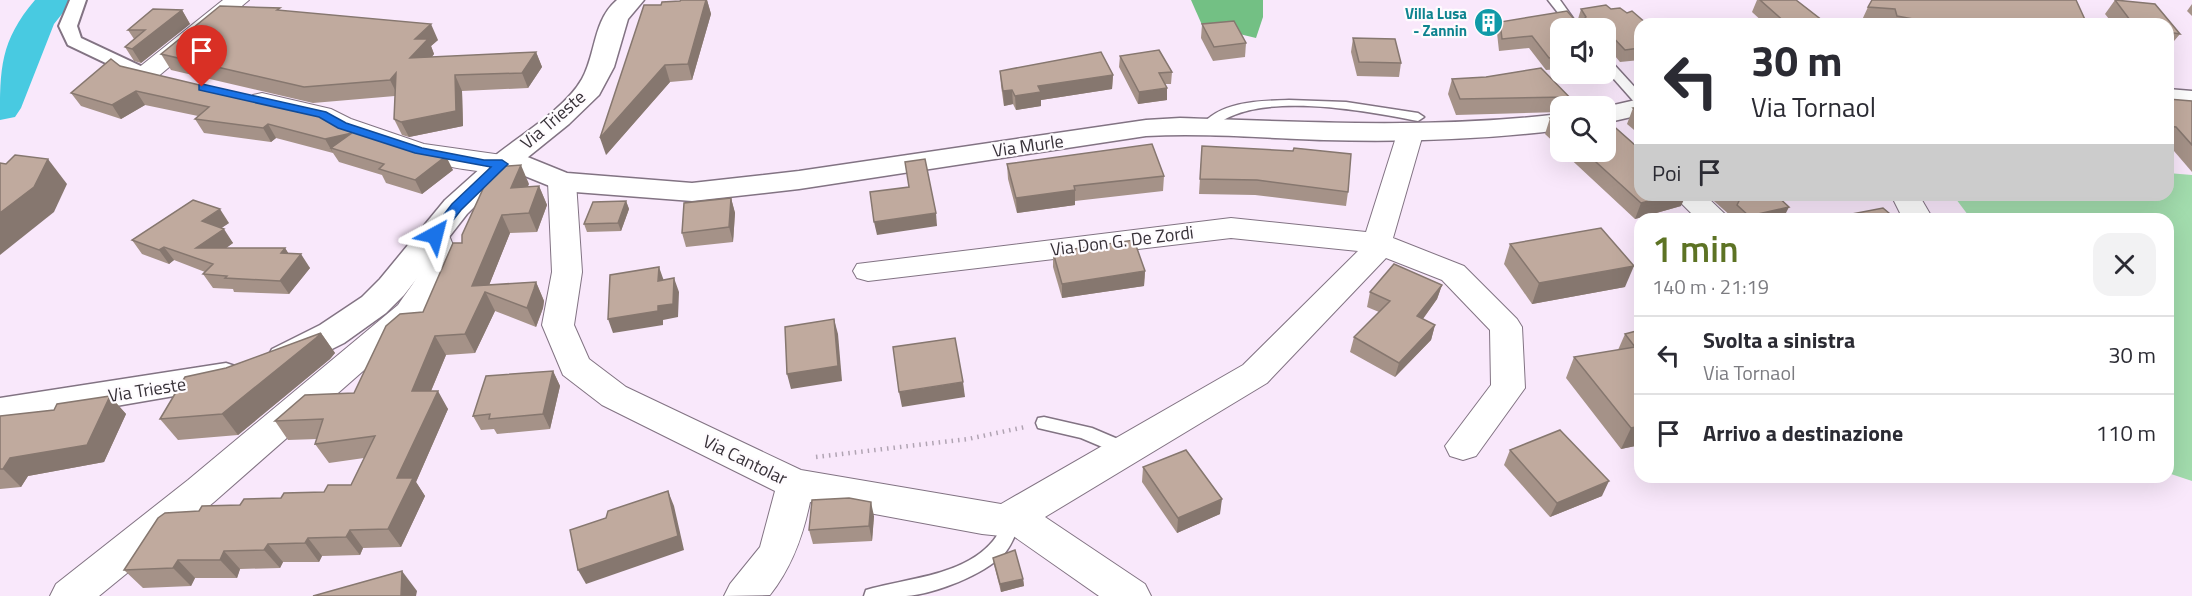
<!DOCTYPE html>
<html lang="it">
<head>
<meta charset="utf-8">
<style>
	:root { --surface:#fff; --page:#f2f2f3; --text:#2b2b33; --muted:#7c7c81; --line:#e1e1e2; --accent:#5d7324 }
	body { margin:0; font-family:"Titillium Web",sans-serif; background:var(--page); color:var(--text); height:100vh; display:flex; flex-direction:column; font-size:22px; white-space:nowrap }
	* { box-sizing:border-box; margin:0 }
	p { font-size:20px; color:var(--muted) }
	.icon { flex:none; width:33px; height:33px; fill:none; stroke:currentColor; stroke-width:2; stroke-linecap:round; stroke-linejoin:round }
	.map { position:relative; flex:1; overflow:hidden }
	.panel { position:absolute; left:1634px; top:213px; width:540px; height:270px; display:flex; flex-direction:column; background:var(--surface); border-radius:18px; box-shadow:0 6px 24px #0002 }
	.panel>* { flex:none }
	.hud { position:absolute; left:1634px; top:18px; width:540px; height:183px; border-radius:18px; box-shadow:0 6px 24px #0002; background:#fff; color:var(--text); overflow:hidden }
	.buttons { position:absolute; left:1550px; top:18px; display:grid; gap:12px }
	.buttons a { display:grid; place-items:center; width:66px; height:66px; border-radius:12px; background:var(--surface); box-shadow:0 6px 24px #0002; font-size:30px }
	.pin { position:absolute; display:grid; place-items:center; width:51px; height:51px; color:#fff; margin:-62px -26px; border-radius:50% 50% 50% 0; rotate:-45deg; box-shadow:0 0 6px #0007 }
	.pin .icon { rotate:45deg }
	.me { position:absolute; width:66px; margin:-33px; rotate:38deg; stroke-linejoin:round; filter:drop-shadow(0 0 4px #0008) }
	.turn { display:flex; align-items:center; gap:21px; height:126px; padding:0 18px; font-size:27px }
	.turn .icon { width:78px; height:78px; stroke-width:2.5 }
	.turn b { display:block; font-size:42px; line-height:51px }
	.then { display:flex; align-items:center; height:57px; padding:0 18px; background:#0003; gap:12px; font-size:22px }
	.round { display:grid; place-items:center; flex:none; width:63px; height:63px; border-radius:18px; background:var(--page) }
	.summary { display:flex; align-items:center; justify-content:space-between; height:102px; padding:0 18px }
	h1 { font-size:36px; font-weight:600; line-height:45px; color:var(--accent) }
	ul { padding:0; list-style:none }
	li { display:flex; align-items:center; gap:18px; height:78px; padding:0 18px; border-top:2px solid var(--line) }
	li div { flex:1 }
	li b { display:block; font-size:22px }
	li em { font-style:normal }
	.map>svg:first-child { display:block }
	.green { fill:#a2dcad }
	.forest { fill:#73c084 }
	.lines { fill:none; stroke-linecap:round; stroke-linejoin:round }
	.river { fill:#48cae1; fill-rule:evenodd }
	.service-casing { stroke:#827383; stroke-width:3 }
	.pedestrian-casing { stroke:#827383; stroke-width:4 }
	.minor-casing { stroke:#827383; stroke-width:2 }
	.tertiary-casing { stroke:#827383; stroke-width:3 }
	.secondary-casing { stroke:#827383; stroke-width:3 }
	.path { stroke:#b1a4b3; stroke-width:4.5; stroke-dasharray:1.5 5; stroke-linecap:butt }
	.service { fill:#fff; fill-rule:evenodd }
	.pedestrian { fill:#fff; fill-rule:evenodd }
	.minor { fill:#fff; fill-rule:evenodd }
	.tertiary { fill:#fff; fill-rule:evenodd }
	.secondary { fill:#fff; fill-rule:evenodd }
	.wall { fill:#a59288 }
	.shaded-wall { fill:#86776f }
	.building { fill:#c0aa9e; stroke:#86776f; stroke-width:1.5 }
	.route { fill:#1a73e8; stroke:#114b97; stroke-width:1.5 }
	.labels { text-anchor:middle; stroke-width:4.5; stroke-linejoin:round; paint-order:stroke }
	.far-culture-label { font-size:15px; font-weight:bold; fill:#0d838f; stroke:#fefbfe; text-anchor:end }
	.street-label { font-size:18px; fill:#373138; stroke:#fefbfe }
</style>
</head>
<body>
<div class="map">
<svg width="2192" height="596" viewBox="0 0 2192 596">
	<rect width="100%" height="100%" fill="#f9e8fb"/>
	<polygon class="green" points="2168,173 2192,175 2192,481 2168,473 2168,219 1971,219 1953,195 2168,195"/>
	<polygon class="forest" points="1191,0 1263,0 1263,17 1256,38 1202,25"/>
	<g class="lines">
		<path class="river" d="M35,0H73L54,24L21,108L15,117L0,120C0,69 0,41 35,0Z"/>
		<defs>
			<g id="service">
				<polygon points="1548,0 1560,0 1580,28 1570,28"/>
				<polygon points="1605,58 1609,59 1640,93 1640,105 1636,104 1605,69"/>
				<path d="M1289,100L1346,102L1418,113L1424,117L1418,121C1367,111 1250,88 1211,130H1201L1200,127C1220,101 1259,101 1289,100Z"/>
				<polygon points="1044,417 1092,428 1132,445 1134,450 1132,455 1126,457 1081,438 1038,428 1036,423 1038,418"/>
				<path d="M1014,510L1020,512L1023,517C1017,529 1013,544 1004,554C983,575 935,594 906,596C892,596 877,596 864,596L866,590L873,588C912,578 966,574 993,541C1000,533 1003,521 1008,512Z"/>
			</g>
			<polygon id="pedestrian" points="70,0 86,0 77,26 81,38 145,68 148,72 145,76 133,76 68,45 59,26"/>
			<g id="minor">
				<polygon points="223,0 249,0 155,79 146,82 137,79 133,74 137,69"/>
				<path d="M262,93L331,109L351,119L424,144L502,155L512,158L516,164L512,170C474,180 370,147 332,131C325,128 319,123 311,120C292,114 272,111 253,107L249,101L253,95Z"/>
				<path d="M1410,126L1420,128L1423,134L1393,238L1464,266L1517,319L1522,327L1525,388L1476,456L1463,460L1450,456L1445,446L1491,385L1490,330L1442,280L1386,258L1267,383L1045,517L1145,584L1151,596H1099L1009,533L1001,536L982,534L810,502C803,536 792,567 770,595L724,596L730,584L760,547L775,491L602,405L563,375L542,325L552,272L548,182L552,176L562,173L572,176L576,182L582,272L574,325L589,359L626,387L801,470L1001,504L1243,365L1358,251L1231,238L868,281L857,278L853,271L857,264L1231,218L1366,232L1397,134L1400,128Z"/>
				<polygon points="1673,195 1705,195 1730,219 1697,219"/>
				<polygon points="1891,195 1919,195 1933,219 1903,219"/>
				<path d="M435,225L446,228L455,250L452,272L420,321L214,502L99,596H50L56,584L188,480L398,305C415,280 430,267 420,235L424,228Z"/>
			</g>
			<path id="tertiary" d="M617,0H644L628,19L614,67L599,95L569,124L512,170L502,173L492,170L487,164L492,158C519,136 565,109 582,79C596,54 593,20 617,0Z"/>
			<g id="secondary">
				<polygon points="2168,89 2192,91 2192,107 2168,105"/>
				<polygon points="1640,99 1640,115 1605,123 1605,107"/>
				<path d="M1560,114V130C1481,140 1403,142 1324,140C1264,138 1205,133 1146,136L799,189L692,201L562,191L520,174L509,173L467,214L404,295L386,313L344,343L296,367L284,371L272,367L267,358L272,349L320,325L362,297L380,279L445,200L492,158L502,155L525,156L567,173L692,183L799,171L1146,120L1180,118C1307,122 1433,129 1560,114Z"/>
				<polygon points="226,363 238,367 244,376 238,385 0,426 0,398"/>
			</g>
		</defs>
		<use href="#service" class="service-casing"/>
		<use href="#pedestrian" class="pedestrian-casing"/>
		<use href="#minor" class="minor-casing"/>
		<use href="#tertiary" class="tertiary-casing"/>
		<use href="#secondary" class="secondary-casing"/>
		<polyline class="path" points="816,457 968,439 1025,427"/>
		<use href="#service" class="service"/>
		<use href="#pedestrian" class="pedestrian"/>
		<use href="#minor" class="minor"/>
		<use href="#tertiary" class="tertiary"/>
		<use href="#secondary" class="secondary"/>
	</g>
	<g class="wall">
		<polygon points="681,0 707,0 711,14 692,80 670,82 606,155 661,5 680,1"/>
		<polygon points="1757,0 1796,0 1823,21 1822,24 1765,24 1752,12"/>
		<polygon points="2115,0 2155,4 2180,34 2169,47 2168,47 2168,24 2113,24 2105,14"/>
		<polygon points="2192,4 2192,16 2187,11"/>
		<polygon points="1868,7 2087,24 1889,24 1889,22 1862,20"/>
		<polygon points="1581,9 1611,9 1640,24 1640,60 1620,62 1605,44 1605,28 1560,28 1560,69 1546,70 1529,48 1499,51 1497,33 1500,22 1578,19"/>
		<polygon points="182,10 190,24 141,63 134,61 125,47 134,39 128,30"/>
		<polygon points="281,11 438,40 431,46 434,54 432,57 536,52 542,67 528,88 462,91 463,126 409,137 402,135 394,119 395,96 313,103 171,70 161,54"/>
		<polygon points="1202,24 1246,43 1245,57 1213,61 1201,38"/>
		<polygon points="1353,38 1401,63 1399,77 1357,76 1351,52"/>
		<polygon points="1120,56 1172,72 1171,84 1165,84 1167,88 1167,100 1138,104 1119,67"/>
		<polygon points="120,66 347,128 453,170 422,194 386,183 382,175 339,162 333,153 276,138 271,142 204,133 195,119 198,116 145,105 121,119 81,106 71,93"/>
		<polygon points="1541,68 1578,106 1560,106 1560,112 1456,115 1448,94 1452,79 1486,77"/>
		<polygon points="1000,71 1113,75 1112,89 1041,100 1041,106 1016,110 1013,104 1004,106 1001,86"/>
		<polygon points="2168,99 2192,101 2192,172 2168,144"/>
		<polygon points="1640,107 1640,135 1627,124 1633,108"/>
		<polygon points="1560,117 1560,148 1545,134 1550,118"/>
		<polygon points="1609,122 1681,206 1635,219 1563,152 1605,152"/>
		<polygon points="1202,146 1348,192 1346,206 1255,195 1199,194"/>
		<polygon points="1007,164 1164,176 1163,191 1075,201 1075,205 1017,213 1008,179"/>
		<polygon points="529,184 527,187 539,186 547,205 537,232 510,233 489,285 536,282 544,301 543,308 536,327 495,311 475,353 446,355 431,391 448,409 416,482 425,496 401,547 363,548 360,555 322,556 319,562 283,562 280,568 240,569 237,578 195,578 191,586 143,588 124,570 199,511 324,492 351,485 364,458 329,463 315,444 317,439 288,440 275,421 354,393 423,312 462,243"/>
		<polygon points="1707,195 1776,195 1783,219 1731,219 1732,217"/>
		<polygon points="731,198 735,213 733,242 686,247 682,233"/>
		<polygon points="626,201 629,209 621,231 587,232 584,224"/>
		<polygon points="229,223 221,228 233,243 226,248 285,248 288,253 310,268 289,294 234,292 233,289 213,288 203,274 205,272 174,260 169,264 142,254 132,240"/>
		<polygon points="1510,244 1625,287 1532,304 1504,264"/>
		<polygon points="1053,252 1145,271 1144,286 1062,298 1053,267"/>
		<polygon points="1442,285 1437,299 1423,319 1435,325 1431,340 1395,377 1350,352 1354,337 1379,312 1367,307 1370,292"/>
		<polygon points="1640,330 1640,445 1621,449 1566,378 1574,357 1618,350 1625,334"/>
		<polygon points="321,333 335,353 330,359 238,435 178,440 160,419 226,368"/>
		<polygon points="553,371 560,386 550,429 497,434 494,429 481,430 473,416"/>
		<polygon points="110,396 126,414 104,462 28,476 21,487 0,489 0,416 54,410"/>
		<polygon points="1510,450 1602,496 1550,517 1504,465"/>
		<polygon points="1143,467 1220,514 1177,533 1142,482"/>
		<polygon points="874,516 872,541 813,544 809,530"/>
		<polygon points="993,558 1023,579 1024,586 1001,592 994,565"/>
	</g>
	<g class="shaded-wall">
		<polygon points="706,0 707,0 711,14 692,80 688,64"/>
		<polygon points="182,10 190,24 141,63 132,49"/>
		<polygon points="431,24 438,40 431,46 434,54 417,74 410,58 415,39"/>
		<polygon points="536,52 542,67 528,88 522,73"/>
		<polygon points="665,65 670,82 606,155 600,138"/>
		<polygon points="396,73 398,96 390,80"/>
		<polygon points="455,75 462,91 463,126 409,137 401,122"/>
		<polygon points="1113,75 1112,89 1041,100 1041,106 1016,110 1015,96 1038,86"/>
		<polygon points="1167,88 1167,100 1138,104 1139,92"/>
		<polygon points="1012,90 1013,104 1004,106 1003,91"/>
		<polygon points="136,91 145,105 121,119 112,105"/>
		<polygon points="268,124 276,138 271,142 263,128"/>
		<polygon points="352,133 331,148 333,153 325,139"/>
		<polygon points="446,156 453,170 422,194 415,180"/>
		<polygon points="48,159 67,184 54,212 0,255 0,213"/>
		<polygon points="521,165 529,184 519,206 511,188"/>
		<polygon points="539,186 547,205 537,232 529,213"/>
		<polygon points="1075,190 1075,205 1017,213 1016,198"/>
		<polygon points="1672,195 1686,195 1681,206 1635,219 1641,203"/>
		<polygon points="731,198 735,213 733,242 729,227"/>
		<polygon points="626,201 629,209 621,231 618,223"/>
		<polygon points="1789,207 1783,219 1747,219 1749,216"/>
		<polygon points="220,209 229,223 211,235 202,221"/>
		<polygon points="936,213 937,226 877,235 874,222"/>
		<polygon points="502,215 510,233 486,293 495,311 475,353 465,334 472,286"/>
		<polygon points="224,229 233,243 207,262 196,248"/>
		<polygon points="164,247 174,260 169,264 159,250"/>
		<polygon points="285,248 294,262 281,253"/>
		<polygon points="301,254 310,268 289,294 280,281"/>
		<polygon points="1634,266 1625,287 1532,304 1539,283"/>
		<polygon points="659,267 664,281 658,281"/>
		<polygon points="1145,271 1144,286 1062,298 1062,284"/>
		<polygon points="674,278 679,292 678,317 663,320 663,325 613,333 608,319 658,306"/>
		<polygon points="536,282 544,301 543,308 536,327 527,308"/>
		<polygon points="1442,285 1437,299 1414,331 1417,316"/>
		<polygon points="834,319 838,334 842,381 791,389 787,374"/>
		<polygon points="1435,325 1431,340 1395,377 1399,363"/>
		<polygon points="321,333 335,353 330,359 238,435 222,414"/>
		<polygon points="435,336 446,355 423,410 412,391"/>
		<polygon points="553,371 560,386 550,429 543,414"/>
		<polygon points="963,382 965,397 902,407 899,392"/>
		<polygon points="438,391 448,409 416,482 425,496 401,547 388,529 397,478"/>
		<polygon points="110,396 126,414 104,462 28,476 21,487 3,469 10,458"/>
		<polygon points="1640,426 1640,445 1621,449 1631,428"/>
		<polygon points="1609,481 1602,496 1550,517 1557,503"/>
		<polygon points="668,491 674,506 684,550 586,584 578,570"/>
		<polygon points="1222,499 1220,514 1177,533 1178,518"/>
		<polygon points="871,502 874,516 872,541 869,526"/>
		<polygon points="350,530 363,548 360,555 346,537"/>
		<polygon points="308,538 322,556 319,562 305,543"/>
		<polygon points="268,544 283,562 280,568 264,550"/>
		<polygon points="224,551 240,569 237,578 220,560"/>
		<polygon points="178,560 195,578 191,586 173,568"/>
		<polygon points="402,571 417,591 416,596 401,596"/>
		<polygon points="1023,579 1024,586 1001,592 1000,584"/>
	</g>
	<g class="building">
		<polygon points="681,0 706,0 688,64 665,65 600,138 644,5 661,5 662,2 680,1"/>
		<polygon points="1760,0 1796,0 1823,21 1787,24"/>
		<polygon points="1872,0 2076,0 2087,24 1940,24 1897,16 1895,9 1868,7"/>
		<polygon points="2115,0 2155,4 2180,34 2168,32 2168,24 2133,24"/>
		<polygon points="1606,5 1611,9 1620,8 1627,13 1632,11 1647,24 1640,24 1640,48 1625,50 1606,30 1605,30 1605,28 1560,28 1560,34 1557,34 1560,38 1560,57 1549,58 1532,36 1502,39 1500,22 1567,11 1574,19 1584,19 1586,17 1581,9"/>
		<polygon points="220,6 280,8 277,10 431,24 415,39 428,39 410,58 536,52 522,73 455,75 456,111 401,122 394,119 396,73 390,80 304,87 161,54"/>
		<polygon points="153,9 182,10 132,49 125,47 145,30 128,30"/>
		<polygon points="1234,21 1246,43 1214,47 1202,24"/>
		<polygon points="1353,38 1395,39 1401,63 1359,62"/>
		<polygon points="1159,50 1172,72 1159,73 1167,88 1139,92 1120,56"/>
		<polygon points="1101,52 1113,75 1038,86 1041,92 1015,96 1012,90 1003,91 1000,71"/>
		<polygon points="111,59 120,66 312,112 347,128 392,143 446,156 415,180 379,169 384,164 331,148 352,133 325,139 268,124 263,128 195,119 209,107 136,91 112,105 71,93"/>
		<polygon points="1541,68 1578,106 1567,106 1567,97 1460,99 1452,79 1486,77"/>
		<polygon points="2168,99 2192,101 2192,145 2176,127 2168,126"/>
		<polygon points="1640,107 1640,114 1633,108"/>
		<polygon points="1605,112 1608,112 1609,122 1635,145 1640,146 1640,195 1672,195 1641,203 1585,152 1605,152"/>
		<polygon points="1560,117 1560,128 1550,118"/>
		<polygon points="1152,144 1164,176 1074,186 1075,190 1016,198 1007,164"/>
		<polygon points="1202,146 1293,151 1294,148 1351,154 1348,192 1257,180 1200,179"/>
		<polygon points="15,155 48,159 34,187 0,213 0,163 6,164"/>
		<polygon points="925,159 936,213 874,222 870,192 909,187 905,162"/>
		<polygon points="521,165 511,188 539,186 529,213 502,215 472,286 536,282 534,289 527,308 485,292 465,334 435,336 412,391 438,391 397,478 413,478 388,529 350,530 346,537 308,538 305,543 268,544 264,550 224,551 220,560 178,560 173,568 124,570 158,518 165,513 199,511 202,506 240,505 244,499 281,498 284,493 324,492 328,485 351,485 375,436 315,444 323,419 275,421 305,395 354,393 386,326 400,314 423,312 453,243 462,243 462,235 493,167"/>
		<polygon points="1732,195 1776,195 1789,207 1749,216 1737,205 1739,201"/>
		<polygon points="731,198 729,227 682,233 684,203"/>
		<polygon points="193,200 220,209 202,221 224,229 196,248 285,248 281,253 301,254 280,281 225,278 227,276 203,274 213,264 164,247 159,250 132,240"/>
		<polygon points="626,201 618,223 584,224 593,202"/>
		<polygon points="1883,208 1896,219 1832,219 1831,218"/>
		<polygon points="1601,228 1634,266 1539,283 1510,244"/>
		<polygon points="1134,240 1145,271 1062,284 1053,252"/>
		<polygon points="1394,264 1442,285 1417,316 1435,325 1399,363 1354,337 1390,301 1370,292"/>
		<polygon points="659,267 658,281 674,278 673,304 658,306 658,311 608,319 610,275"/>
		<polygon points="834,319 838,366 787,374 785,327"/>
		<polygon points="1640,330 1640,426 1631,428 1574,357 1635,347 1625,334"/>
		<polygon points="321,333 316,338 222,414 160,419 185,377 226,368"/>
		<polygon points="955,338 963,382 899,392 893,347"/>
		<polygon points="553,371 543,414 489,419 490,414 473,416 486,376"/>
		<polygon points="110,396 87,445 10,458 3,469 0,469 0,416 54,410 57,404"/>
		<polygon points="1560,430 1609,481 1557,503 1510,450"/>
		<polygon points="1186,450 1222,499 1178,518 1143,467"/>
		<polygon points="668,491 678,536 578,570 570,530 606,518 608,511"/>
		<polygon points="849,498 871,502 869,526 809,530 812,500"/>
		<polygon points="1015,550 1023,579 1000,584 993,558"/>
		<polygon points="402,571 401,596 313,596"/>
	</g>
	<polygon class="route" points="202,84 326,112 346,123 422,148 484,160 502,160 508,164 461,210 439,238 435,239 428,235 452,204 491,167 415,153 338,128 319,117 199,90 199,85"/>
	<defs>
		<symbol id="building-disc" viewBox="-11 -11 22 22"><circle r="9.5" fill="#0f9aa8" stroke="#fefbfe"/><path d="M-4-6H4V6H1V3H-1V6H-4ZM-2.5-4.3h1.7v1.8h-1.7ZM.8-4.3h1.7v1.8H.8ZM-2.5-1h1.7V.8h-1.7ZM.8-1h1.7V.8H.8Z" fill="#fff"/></symbol>
	</defs>
	<g fill-rule="evenodd">
		<use href="#building-disc" x="1472" y="6" width="33" height="33"/>
	</g>
	<g class="labels">
		<g class="far-culture-label">
			<text x="1467" y="19">Villa Lusa<tspan x="1467" dy="17">- Zannin</tspan></text>
		</g>
		<g class="street-label">
			<text transform="translate(553 120) rotate(-41)" y="6">Via Trieste</text>
			<text transform="translate(1028 146) rotate(-8)" y="6">Via Murle</text>
			<text transform="translate(1122 241) rotate(-7)" y="6">Via Don G. De Zordi</text>
			<text transform="translate(147 390) rotate(-9)" y="6">Via Trieste</text>
			<text transform="translate(745 460) rotate(26)" y="6">Via Cantolar</text>
		</g>
	</g>
</svg>
<div class="buttons">
<a><svg class="icon" aria-label="sound" viewBox="0 0 24 24"><path d="M4 9h4l5-4v14l-5-4H4zM17 9q2 3 0 6"/></svg></a>
<a><svg class="icon" aria-label="search" viewBox="0 0 24 24"><circle cx="10" cy="10" r="6"/><path d="M15 15l6 6"/></svg></a>
</div>
<div class="pin" style="left:202px;top:87px;background:#d93025"><svg class="icon" aria-label="arrive" viewBox="0 0 24 24"><path d="M6 21V4h12l-3 4 3 4H6"/></svg></div>
<svg class="me" style="left:435px;top:235px" viewBox="-20 -20 40 40"><path d="M0-17L14 15 0 8-14 15z" fill="#1a73e8" stroke="#fff" stroke-width="4"/></svg>
<div class="hud">
<div class="turn"><svg class="icon" aria-label="left" viewBox="0 0 24 24"><path d="M17 20v-9H6M10 6l-5 5 5 5"/></svg><div><b>30 m</b>Via Tornaol</div></div>
<div class="then">Poi<svg class="icon" aria-label="arrive" viewBox="0 0 24 24"><path d="M6 21V4h12l-3 4 3 4H6"/></svg></div>
</div>
<section class="panel">
<div class="summary"><div><h1>1 min</h1><p>140 m · 21:19</p></div><a class="round"><svg class="icon" aria-label="close" viewBox="0 0 24 24"><path d="M6 6l12 12M18 6L6 18"/></svg></a></div>
<ul>
<li><svg class="icon" aria-label="left" viewBox="0 0 24 24"><path d="M17 20v-9H6M10 6l-5 5 5 5"/></svg><div><b>Svolta a sinistra</b><p>Via Tornaol</p></div><em>30 m</em></li>
<li><svg class="icon" aria-label="arrive" viewBox="0 0 24 24"><path d="M6 21V4h12l-3 4 3 4H6"/></svg><div><b>Arrivo a destinazione</b></div><em>110 m</em></li>
</ul>
</section>
</div>
</body>
</html>
